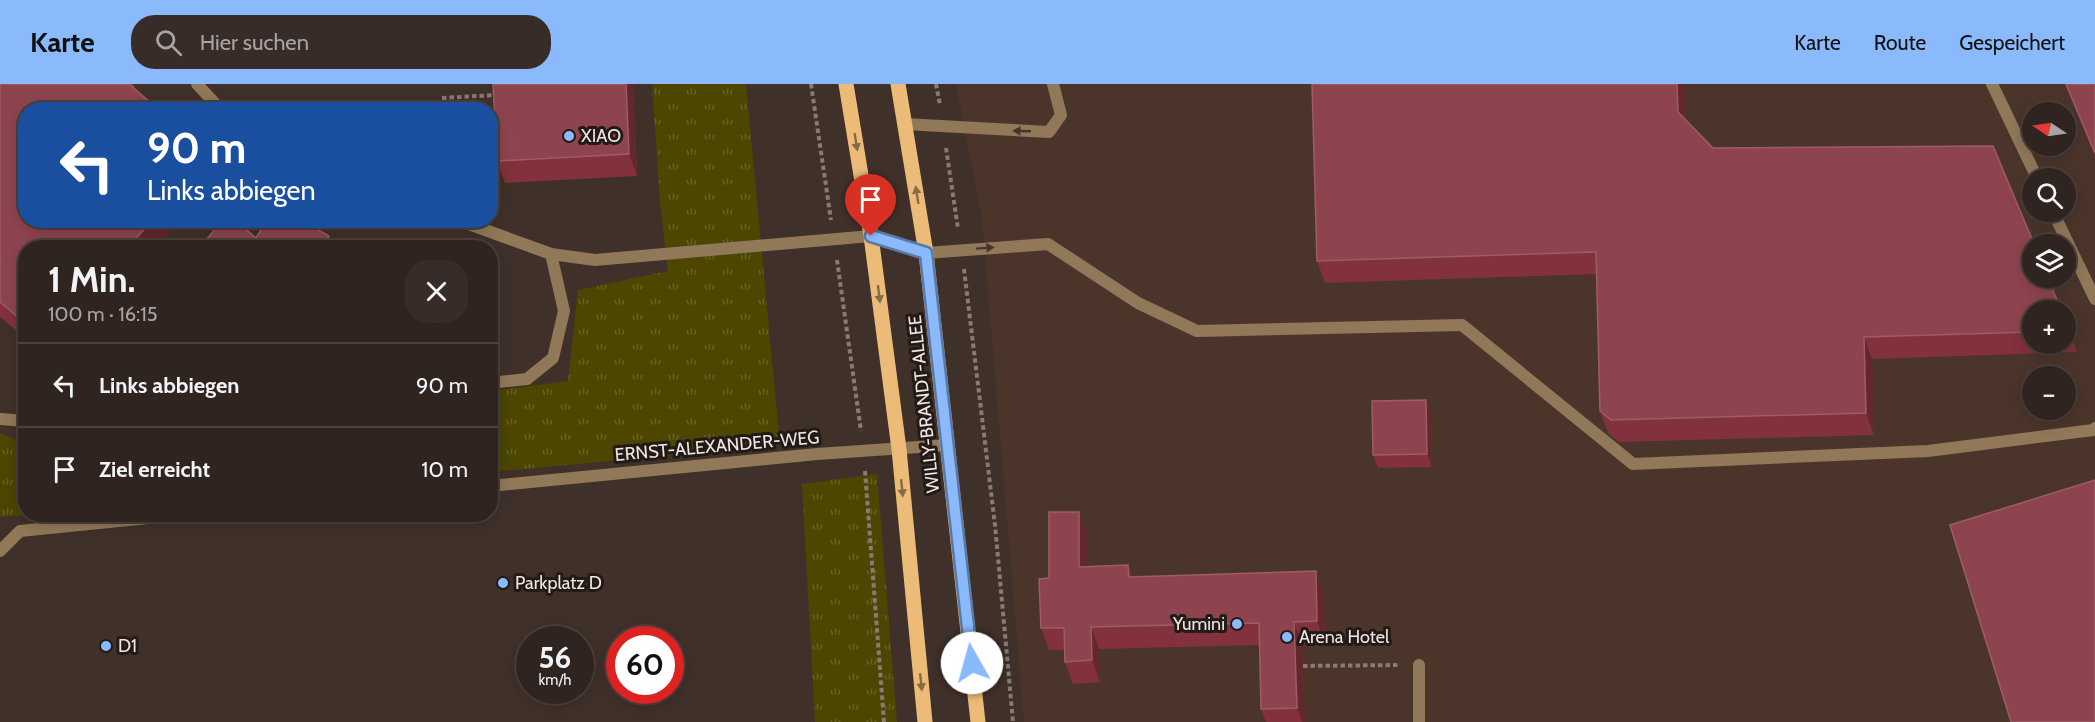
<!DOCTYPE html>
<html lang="de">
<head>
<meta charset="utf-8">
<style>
	:root { --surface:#302420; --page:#382c29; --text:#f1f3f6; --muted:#a8a4a5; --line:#4b413e; --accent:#8abafc }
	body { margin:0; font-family:Cabin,sans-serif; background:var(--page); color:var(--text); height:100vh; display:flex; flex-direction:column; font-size:22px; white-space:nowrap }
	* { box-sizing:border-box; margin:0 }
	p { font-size:20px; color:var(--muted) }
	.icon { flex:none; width:33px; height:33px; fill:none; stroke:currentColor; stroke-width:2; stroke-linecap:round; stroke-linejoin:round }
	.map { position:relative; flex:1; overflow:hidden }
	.side { position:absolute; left:18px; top:156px; width:480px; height:282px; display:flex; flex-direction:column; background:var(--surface); border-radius:24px; box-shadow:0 3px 15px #0003,0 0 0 2px var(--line) }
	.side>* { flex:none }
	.top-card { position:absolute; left:18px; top:18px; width:480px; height:126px; border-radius:24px; box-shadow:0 3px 15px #0003,0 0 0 2px var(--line); background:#1a4fa0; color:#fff; overflow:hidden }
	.needle { width:39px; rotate:283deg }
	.tools { position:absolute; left:2022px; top:18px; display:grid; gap:12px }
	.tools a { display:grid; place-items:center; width:54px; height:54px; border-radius:50%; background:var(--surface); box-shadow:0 3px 15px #0003,0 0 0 2px var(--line); font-size:30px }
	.speed { position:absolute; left:516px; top:542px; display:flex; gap:12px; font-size:30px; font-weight:700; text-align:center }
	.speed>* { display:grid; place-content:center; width:78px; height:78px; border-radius:50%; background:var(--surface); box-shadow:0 3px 15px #0003,0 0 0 2px var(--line); line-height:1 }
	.speed small { font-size:15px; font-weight:400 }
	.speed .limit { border:9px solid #d22; background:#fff; color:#111 }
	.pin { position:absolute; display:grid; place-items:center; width:51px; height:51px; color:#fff; margin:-62px -26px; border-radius:50% 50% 50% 0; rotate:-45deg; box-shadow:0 0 6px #0007 }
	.pin .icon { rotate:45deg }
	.me { position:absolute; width:66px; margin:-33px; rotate:353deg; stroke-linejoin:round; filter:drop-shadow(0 0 4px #0008) }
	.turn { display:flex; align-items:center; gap:21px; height:126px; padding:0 30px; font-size:27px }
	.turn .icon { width:78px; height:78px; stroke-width:2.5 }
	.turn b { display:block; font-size:42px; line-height:51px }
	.round { display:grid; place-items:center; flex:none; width:63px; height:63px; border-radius:24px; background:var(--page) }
	.headline { display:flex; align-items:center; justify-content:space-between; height:102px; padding:0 30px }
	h1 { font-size:36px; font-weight:700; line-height:45px }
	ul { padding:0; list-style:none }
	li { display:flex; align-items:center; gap:18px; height:84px; padding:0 30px; border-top:2px solid var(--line) }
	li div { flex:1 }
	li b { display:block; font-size:22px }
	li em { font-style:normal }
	header { display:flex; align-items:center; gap:36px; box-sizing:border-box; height:84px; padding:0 30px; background:var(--accent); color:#111 }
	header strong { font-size:28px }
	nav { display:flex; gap:33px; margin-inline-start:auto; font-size:21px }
	.search { width:420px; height:54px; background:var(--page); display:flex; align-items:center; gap:15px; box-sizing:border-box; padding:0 21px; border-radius:24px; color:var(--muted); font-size:22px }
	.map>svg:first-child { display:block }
	.built { fill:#4b352b; fill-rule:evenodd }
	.grass { fill:url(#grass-tufts) }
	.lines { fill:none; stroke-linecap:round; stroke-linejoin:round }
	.path { stroke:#887a75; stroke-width:4; stroke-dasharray:4.5 3; stroke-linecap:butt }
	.service { stroke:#907859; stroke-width:12 }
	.minor { stroke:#907859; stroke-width:12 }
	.primary { stroke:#ecbb77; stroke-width:15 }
	.wall { fill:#82313d }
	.shaded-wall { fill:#63282e }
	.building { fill:#8e444f; stroke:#9d5d66; stroke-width:1.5 }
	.oneway { fill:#43362b }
	.oneway2 { fill:#876a47 }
	.route-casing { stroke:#5a79a4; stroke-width:15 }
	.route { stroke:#8abafc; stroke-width:10 }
	.poi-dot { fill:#8abafc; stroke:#221a17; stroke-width:2 }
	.labels { text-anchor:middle; stroke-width:6; stroke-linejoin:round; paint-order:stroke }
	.poi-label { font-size:18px; fill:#f0e5e1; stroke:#221a17; text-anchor:start }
	.street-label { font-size:18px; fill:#f0e5e1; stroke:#221a17 }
</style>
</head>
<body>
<header>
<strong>Karte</strong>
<div class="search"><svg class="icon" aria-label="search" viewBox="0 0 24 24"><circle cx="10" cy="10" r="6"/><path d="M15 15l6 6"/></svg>Hier suchen</div>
<nav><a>Karte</a><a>Route</a><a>Gespeichert</a></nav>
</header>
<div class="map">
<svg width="2095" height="638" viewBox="0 0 2095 638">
	<defs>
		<pattern id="grass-tufts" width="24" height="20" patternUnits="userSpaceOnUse" patternTransform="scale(1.5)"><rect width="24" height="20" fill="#4c4601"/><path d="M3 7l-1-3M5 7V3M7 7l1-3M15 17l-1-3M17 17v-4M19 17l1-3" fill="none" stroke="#666126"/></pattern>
	</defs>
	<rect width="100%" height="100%" fill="#40302a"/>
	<path class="built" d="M956,0H2095V638H1024L982,135ZM2032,28H2066V62H2032ZM2032,94H2066V128H2032ZM2032,160H2066V194H2032ZM2032,226H2066V260H2032ZM2032,292H2066V326H2032Z"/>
	<g class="grass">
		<polygon points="652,0 746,0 780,361 491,388 490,307 568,297 578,206 668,187 660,118"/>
		<polygon points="0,349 25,360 26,430 29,431 0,433"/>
		<polygon points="877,390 897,638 815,638 802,400"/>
	</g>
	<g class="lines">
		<g class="path">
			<polyline points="811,0 831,136"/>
			<polyline points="936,0 940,21"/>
			<polyline points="442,14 497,11"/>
			<polyline points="946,64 958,145"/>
			<polyline points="837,176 861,347"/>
			<polyline points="964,185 995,441 1013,638"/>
			<polyline points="865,387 884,638"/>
			<polyline points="1303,582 1398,581"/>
		</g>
		<g class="service">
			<polyline points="197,0 221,26"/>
			<polyline points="1992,0 2037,94"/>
			<polyline points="905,40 1049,48 1061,31 1053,0"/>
			<polyline points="2053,128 2095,215"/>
			<polyline points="458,136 551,170 595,176 871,152 926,169 1048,160 1138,219 1197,247 1462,241 1633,380 1928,367 2093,346 2095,344"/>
			<polyline points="490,299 527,295 553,274 564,227 551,170"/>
			<polyline points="0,335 26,337"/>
			<polyline points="490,402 817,370 948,361"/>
			<polyline points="0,467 20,447 188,430"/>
		</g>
		<polyline class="minor" points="1419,638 1419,581"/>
		<g class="primary">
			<polyline points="846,0 871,152 899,365 925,638"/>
			<polyline points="898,0 926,169 978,638"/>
		</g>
	</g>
	<g class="wall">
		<polygon points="0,0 134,0 135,5 180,136 156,164 26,164 26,255 0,233"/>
		<polygon points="493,0 633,0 637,92 505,99 497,77"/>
		<polygon points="1685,0 1686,36 1713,64 2032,226 2032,260 2066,260 2066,237 2077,268 1872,275 1874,351 1619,358 1608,349 1600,327 1596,190 1325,199 1317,177"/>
		<polygon points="2065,0 2095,0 2095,72"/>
		<polygon points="1426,316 1431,329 1432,383 1378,384 1373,371"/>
		<polygon points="1087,450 1087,482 1128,481 1133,493 1316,487 1324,509 1325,559 1302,560 1305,638 1266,638 1261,625 1259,561 1099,565 1100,598 1073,600 1065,578 1065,566 1049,566 1041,544"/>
	</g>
	<g class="shaded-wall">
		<polygon points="626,0 633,0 637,92 629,70"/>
		<polygon points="1677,0 1685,0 1686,50 1678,28"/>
		<polygon points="152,136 180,136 156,164 128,164"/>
		<polygon points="329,152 333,164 322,164"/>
		<polygon points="1864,253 1872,275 1874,351 1866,329"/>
		<polygon points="1426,316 1431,329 1432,383 1427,370"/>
		<polygon points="1079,428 1087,450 1087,505 1079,483"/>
		<polygon points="1128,481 1136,503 1129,493"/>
		<polygon points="1316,487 1324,509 1325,559 1317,537"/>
		<polygon points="1294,538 1302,560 1305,638 1302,638 1297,624"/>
		<polygon points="1091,543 1099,565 1100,598 1092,576"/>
	</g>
	<g class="building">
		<polygon points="0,0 129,0 159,26 26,26 26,136 152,136 128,164 26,164 26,240 0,218"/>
		<polygon points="493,0 626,0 629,70 497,77"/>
		<polygon points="1312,0 1677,0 1678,28 1713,64 1993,62 2034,160 2032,160 2032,194 2048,194 2061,226 2032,226 2032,248 1864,253 1866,329 1611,336 1600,327 1596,168 1317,177"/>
		<polygon points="2066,0 2095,0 2095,69"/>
		<polygon points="223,136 235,136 256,154 267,136 301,136 329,152 322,164 199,164"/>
		<polygon points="2066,237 2069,246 2066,247"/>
		<polygon points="1426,316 1427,370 1373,371 1372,317"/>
		<polygon points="2095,396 2095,638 2011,638 1950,441"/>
		<polygon points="1049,428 1079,428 1079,483 1128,481 1129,493 1316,487 1317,537 1294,538 1297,624 1261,625 1259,539 1091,543 1092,576 1065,578 1064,544 1041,544 1039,495 1049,494"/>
	</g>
	<defs><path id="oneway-solid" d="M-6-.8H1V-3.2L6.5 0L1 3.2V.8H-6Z" transform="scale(1.5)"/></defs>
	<g class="oneway">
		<use href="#oneway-solid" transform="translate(1022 47) rotate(-178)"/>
		<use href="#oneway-solid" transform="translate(985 164) rotate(-4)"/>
	</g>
	<g class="oneway2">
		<use href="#oneway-solid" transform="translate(856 58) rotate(81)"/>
		<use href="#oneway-solid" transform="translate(917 111) rotate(-99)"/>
		<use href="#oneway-solid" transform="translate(879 210) rotate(83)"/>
		<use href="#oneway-solid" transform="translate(902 404) rotate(84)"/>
		<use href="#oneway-solid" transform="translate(921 598) rotate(84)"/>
	</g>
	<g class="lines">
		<defs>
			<polyline id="route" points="871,152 926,169 972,579"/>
		</defs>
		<use href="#route" class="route-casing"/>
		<use href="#route" class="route"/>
	</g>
	<g class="poi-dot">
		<circle cx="569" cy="52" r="6"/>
		<circle cx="503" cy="499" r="6"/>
		<circle cx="1237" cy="540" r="6"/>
		<circle cx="1287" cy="553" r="6"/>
		<circle cx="106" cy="562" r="6"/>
	</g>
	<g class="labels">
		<g class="poi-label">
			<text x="581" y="58">XIAO</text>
			<text x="515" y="505">Parkplatz D</text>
			<text x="1225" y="546" text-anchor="end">Yumini</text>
			<text x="1299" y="559">Arena Hotel</text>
			<text x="118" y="568">D1</text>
		</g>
		<g class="street-label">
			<text transform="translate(924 320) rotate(-96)" y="6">WILLY-BRANDT-ALLEE</text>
			<text transform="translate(717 362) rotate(-5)" y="6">ERNST-ALEXANDER-WEG</text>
		</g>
	</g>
</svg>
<div class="tools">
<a><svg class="needle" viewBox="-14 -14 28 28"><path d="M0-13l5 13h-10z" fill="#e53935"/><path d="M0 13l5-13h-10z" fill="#a8a4a5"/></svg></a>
<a><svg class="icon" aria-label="search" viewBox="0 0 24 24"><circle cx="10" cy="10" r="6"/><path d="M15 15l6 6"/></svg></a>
<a><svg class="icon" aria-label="layers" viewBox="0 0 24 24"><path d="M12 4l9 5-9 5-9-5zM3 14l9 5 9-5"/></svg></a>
<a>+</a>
<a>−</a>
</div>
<div class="speed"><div>56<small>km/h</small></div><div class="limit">60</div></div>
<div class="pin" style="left:871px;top:152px;background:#d93025"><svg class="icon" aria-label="arrive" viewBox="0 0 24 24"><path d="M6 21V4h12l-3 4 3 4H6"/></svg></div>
<svg class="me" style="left:972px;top:579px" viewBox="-20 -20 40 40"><circle r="19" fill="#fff"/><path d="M0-13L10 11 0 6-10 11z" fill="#8abafc"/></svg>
<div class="top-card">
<div class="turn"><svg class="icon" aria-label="left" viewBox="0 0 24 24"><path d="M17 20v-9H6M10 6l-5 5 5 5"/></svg><div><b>90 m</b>Links abbiegen</div></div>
</div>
<section class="side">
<div class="headline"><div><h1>1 Min.</h1><p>100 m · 16:15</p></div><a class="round"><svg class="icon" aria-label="close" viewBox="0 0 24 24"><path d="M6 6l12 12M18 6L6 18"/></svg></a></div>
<ul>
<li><svg class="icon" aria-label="left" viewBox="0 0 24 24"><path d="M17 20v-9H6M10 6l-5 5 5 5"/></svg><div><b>Links abbiegen</b></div><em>90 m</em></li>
<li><svg class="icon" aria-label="arrive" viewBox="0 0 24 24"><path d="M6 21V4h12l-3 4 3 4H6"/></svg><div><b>Ziel erreicht</b></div><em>10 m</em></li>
</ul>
</section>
</div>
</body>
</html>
